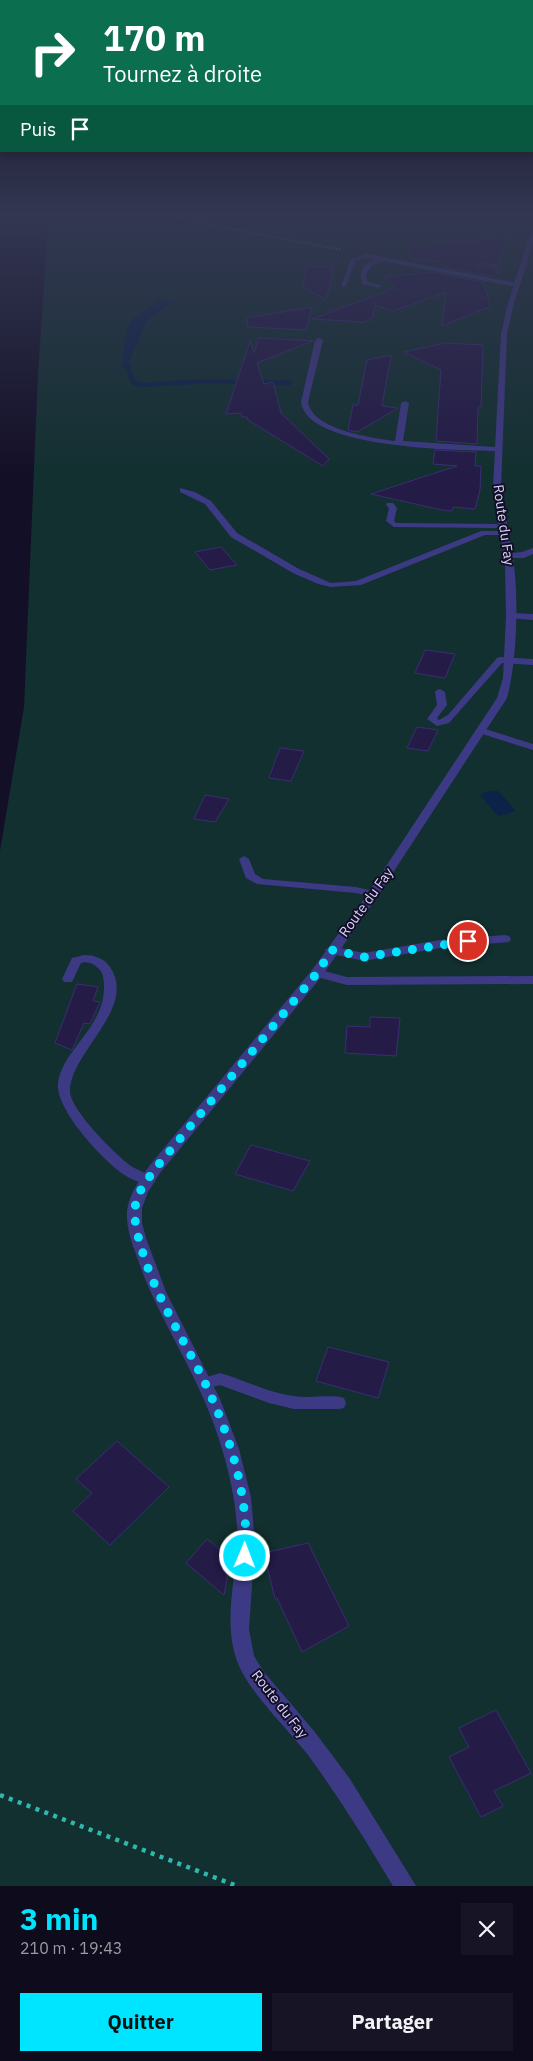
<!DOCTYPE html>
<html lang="fr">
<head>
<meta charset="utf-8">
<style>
	:root { --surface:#0e0b1c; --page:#171425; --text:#f1f3f6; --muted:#9b9ba3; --line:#2e2b3b; --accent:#00e5ff }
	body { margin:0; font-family:"IBM Plex Sans",sans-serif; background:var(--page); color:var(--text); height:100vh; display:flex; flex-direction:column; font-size:19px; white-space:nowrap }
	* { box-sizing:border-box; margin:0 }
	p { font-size:16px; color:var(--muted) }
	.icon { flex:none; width:28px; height:28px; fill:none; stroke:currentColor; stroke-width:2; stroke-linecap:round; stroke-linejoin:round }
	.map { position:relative; height:1886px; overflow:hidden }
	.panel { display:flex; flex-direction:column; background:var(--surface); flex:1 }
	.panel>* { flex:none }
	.hud { position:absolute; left:0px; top:0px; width:534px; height:152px; box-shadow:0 2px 8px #0003,0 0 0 1px var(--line); background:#0b6e4f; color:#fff; overflow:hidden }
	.pin { position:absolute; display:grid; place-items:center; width:42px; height:42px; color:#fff; margin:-21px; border:2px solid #fff; border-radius:50%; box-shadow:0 1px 5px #0007 }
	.me { position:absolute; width:55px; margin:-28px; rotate:1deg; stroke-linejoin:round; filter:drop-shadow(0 0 4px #0008) }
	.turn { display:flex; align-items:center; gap:18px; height:105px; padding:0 20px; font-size:22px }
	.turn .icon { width:65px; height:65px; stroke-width:2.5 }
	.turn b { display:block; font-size:35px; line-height:42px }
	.then { display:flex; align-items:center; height:48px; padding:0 20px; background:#0003; gap:10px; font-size:19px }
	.round { display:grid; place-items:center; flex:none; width:52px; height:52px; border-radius:0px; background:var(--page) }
	.summary { display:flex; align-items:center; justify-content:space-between; height:85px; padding:0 20px }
	h1 { font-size:30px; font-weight:800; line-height:38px; color:var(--accent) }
	.action { display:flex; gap:10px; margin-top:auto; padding:10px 20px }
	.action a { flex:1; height:58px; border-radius:0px; background:var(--accent); color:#111; font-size:20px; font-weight:800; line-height:58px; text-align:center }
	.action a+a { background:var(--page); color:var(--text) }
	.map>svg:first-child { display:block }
	.green { fill:#12302f }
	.water { fill:#0c2248 }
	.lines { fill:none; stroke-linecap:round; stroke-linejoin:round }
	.stream { stroke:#0c2248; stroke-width:4.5 }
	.building { fill:#241b47; stroke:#3b2d73 }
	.path-far1 { stroke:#2fb8b0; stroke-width:2; stroke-dasharray:1 2; stroke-linecap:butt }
	.path { stroke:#2fb8b0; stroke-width:4.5; stroke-dasharray:4 5.5; stroke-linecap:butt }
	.service { fill:#3d3a85; fill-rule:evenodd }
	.minor { fill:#3d3a85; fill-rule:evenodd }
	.route { stroke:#00e5ff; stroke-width:9; stroke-dasharray:0 16.2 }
	.labels { text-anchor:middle; stroke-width:4; stroke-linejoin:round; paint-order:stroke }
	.street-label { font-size:14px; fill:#d9d4ff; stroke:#130f26 }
</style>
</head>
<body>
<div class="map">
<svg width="533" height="1886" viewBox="0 0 533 1886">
	<rect width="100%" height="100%" fill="#130f26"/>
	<polygon class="green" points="49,213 533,213 533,1886 0,1886 0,851 24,707 38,373"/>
	<g class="water">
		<polygon points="159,300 172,302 147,321 129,361 132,367 122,368 125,337 130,321"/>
		<polygon points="488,791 498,791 516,811 498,816 480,795"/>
	</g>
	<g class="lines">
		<polyline class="stream" points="127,367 134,383 142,385 208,381 290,383"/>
	</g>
	<g class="building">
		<polygon points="506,237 498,265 476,263 477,268 495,266 497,274 491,276 448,268 439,261 411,259 411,247"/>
		<polygon points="307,266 331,267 330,272 333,272 326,300 303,287"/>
		<polygon points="431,272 483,282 491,306 442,326 446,292 393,311 375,305 372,319 364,322 312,319 395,288 384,277"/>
		<polygon points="312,307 306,330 248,327 247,318"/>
		<polygon points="259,338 313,341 257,363 264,384 273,382 281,413 329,459 323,466 248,420 247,417 242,417 241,413 226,414 250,341 254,353"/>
		<polygon points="445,343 483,345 481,407 478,407 477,444 436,441 441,370 404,352"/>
		<polygon points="391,355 382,406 398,408 357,432 348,430 353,405 358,405 367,360"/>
		<polygon points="435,450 476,452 475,466 481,466 480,490 475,509 453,507 452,511 442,510 371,494 457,466 433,464"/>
		<polygon points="221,547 237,565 210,570 195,552"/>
		<polygon points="425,650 455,654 445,678 415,673"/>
		<polygon points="417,727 438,730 428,751 407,748"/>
		<polygon points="280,748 304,751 291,781 269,778"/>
		<polygon points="205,795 229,799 215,822 194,819"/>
		<polygon points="77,984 98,987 93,1001 100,1002 90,1024 84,1023 72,1050 55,1043"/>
		<polygon points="370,1017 400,1018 396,1056 345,1053 347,1026 370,1027"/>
		<polygon points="251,1145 310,1161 293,1191 235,1174"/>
		<polygon points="328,1347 389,1362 378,1398 316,1381"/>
		<polygon points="117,1441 169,1487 110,1545 73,1511 92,1493 76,1479"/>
		<polygon points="207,1539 231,1558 224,1595 186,1563"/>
		<polygon points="308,1543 349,1626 302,1652 277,1598 275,1599 264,1553"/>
		<polygon points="496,1710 531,1773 494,1791 503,1806 481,1817 449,1757 469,1747 459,1728"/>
	</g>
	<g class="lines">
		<polyline class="path-far1" points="166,213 200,223 342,250"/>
		<polyline class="path" points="0,1795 237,1886"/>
		<g class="service">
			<path d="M367,254L517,283L520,285L517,287L382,261L372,266L366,274L367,282L381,285V287L379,288L363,284C357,272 364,264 375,259L367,258L355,261L346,286L341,287L351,259Z"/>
			<polygon points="180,488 195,492 211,501 237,533 299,569 331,583 356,581 481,531 503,531 507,533 503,535 485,535 361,585 331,587 318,584 293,573 231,537 205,504 180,492"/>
			<polygon points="387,503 393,503 397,508 394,521 396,523 496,524 500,526 496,528 394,527 386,521 389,508 386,505"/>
			<polygon points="511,613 533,614 533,620 508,618 507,616"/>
			<polygon points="500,657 533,659 533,665 502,663 449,723 437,726 427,719 437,705 435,692 437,690 440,689 445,692 447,705 437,718 439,720 448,715 497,658"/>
			<polygon points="482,728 533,744 533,750 479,733 479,729"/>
			<polygon points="244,856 249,859 255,874 263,879 356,887 377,892 378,894 373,897 356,893 257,884 246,878 239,859"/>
			<polygon points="505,935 509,936 511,939 509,942 440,948 364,961 327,953 325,950 331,946 364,953 440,940"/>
			<path d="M84,955C94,955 104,958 110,967C138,1008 70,1052 70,1091C70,1110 116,1155 131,1166C138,1171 150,1173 154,1180L152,1184L147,1185C139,1182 130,1179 123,1174C102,1159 56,1110 58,1084C61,1051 103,1029 104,989C104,981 104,973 98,968C93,963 87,961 81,963L72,982H64L62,979L72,958Z"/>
			<polygon points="317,969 347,977 533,976 533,984 347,985 313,976 311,973 313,970"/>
			<path d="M220,1373C245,1380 268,1393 294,1396C309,1399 331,1394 344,1398L346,1403L344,1408L339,1409H294L269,1403L220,1385L205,1389L200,1387L198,1383L200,1379Z"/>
		</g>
		<path class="minor" d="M533,232V244L514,303L507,334L501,487L512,553L522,552L533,548V554L524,558H513C519,595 517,663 507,698L379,894L322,976L160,1173L148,1192L142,1208V1223L146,1238L166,1292L220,1399L239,1449L251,1497L255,1542L249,1629L254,1656L264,1672L314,1731L350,1779L416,1886H393C366,1841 339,1797 308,1755C287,1728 252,1695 239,1666C220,1621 239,1574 237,1527C235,1492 225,1455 213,1422C192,1364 155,1313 136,1254C131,1241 126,1226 127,1211C129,1194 140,1179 150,1165L312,970L369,892L497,698L503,678L506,616L505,566L493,487L495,451C458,450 306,449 301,402L315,340L319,338L323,340L308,402C312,430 373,438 395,441L401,403L405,401L409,403L403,441L495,447L501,334L508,303L530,234Z"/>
	</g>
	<linearGradient id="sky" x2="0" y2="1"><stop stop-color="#0a0815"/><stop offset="0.45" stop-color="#333752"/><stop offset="1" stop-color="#333752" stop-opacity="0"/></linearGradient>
	<rect width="533" height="477" fill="url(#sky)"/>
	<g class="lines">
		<path class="route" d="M245,1556C250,1499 230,1435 205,1383C184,1339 156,1298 142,1250C138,1237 134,1223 135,1209C136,1193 146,1182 155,1169L317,973L332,950L364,957L468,941"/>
	</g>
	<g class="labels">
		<g class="street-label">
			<text transform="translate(504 525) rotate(82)" y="5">Route du Fay</text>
			<text transform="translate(366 902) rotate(-54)" y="5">Route du Fay</text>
			<text transform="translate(280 1704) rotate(52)" y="5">Route du Fay</text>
		</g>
	</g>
</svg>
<div class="pin" style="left:468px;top:941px;background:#d93025"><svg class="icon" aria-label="arrive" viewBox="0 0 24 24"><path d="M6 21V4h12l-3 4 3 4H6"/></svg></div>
<svg class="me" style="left:245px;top:1556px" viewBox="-20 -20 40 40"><circle r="17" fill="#00e5ff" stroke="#fff" stroke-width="3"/><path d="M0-11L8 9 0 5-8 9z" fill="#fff"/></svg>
<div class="hud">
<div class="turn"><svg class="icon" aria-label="right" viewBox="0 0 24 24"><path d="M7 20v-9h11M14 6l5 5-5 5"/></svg><div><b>170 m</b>Tournez à droite</div></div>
<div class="then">Puis<svg class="icon" aria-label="arrive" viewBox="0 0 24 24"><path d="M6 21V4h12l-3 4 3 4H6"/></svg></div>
</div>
</div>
<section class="panel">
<div class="summary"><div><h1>3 min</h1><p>210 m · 19:43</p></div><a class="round"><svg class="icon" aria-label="close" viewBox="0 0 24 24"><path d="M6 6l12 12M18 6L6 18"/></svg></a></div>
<div class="action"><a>Quitter</a><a>Partager</a></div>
</section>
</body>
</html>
